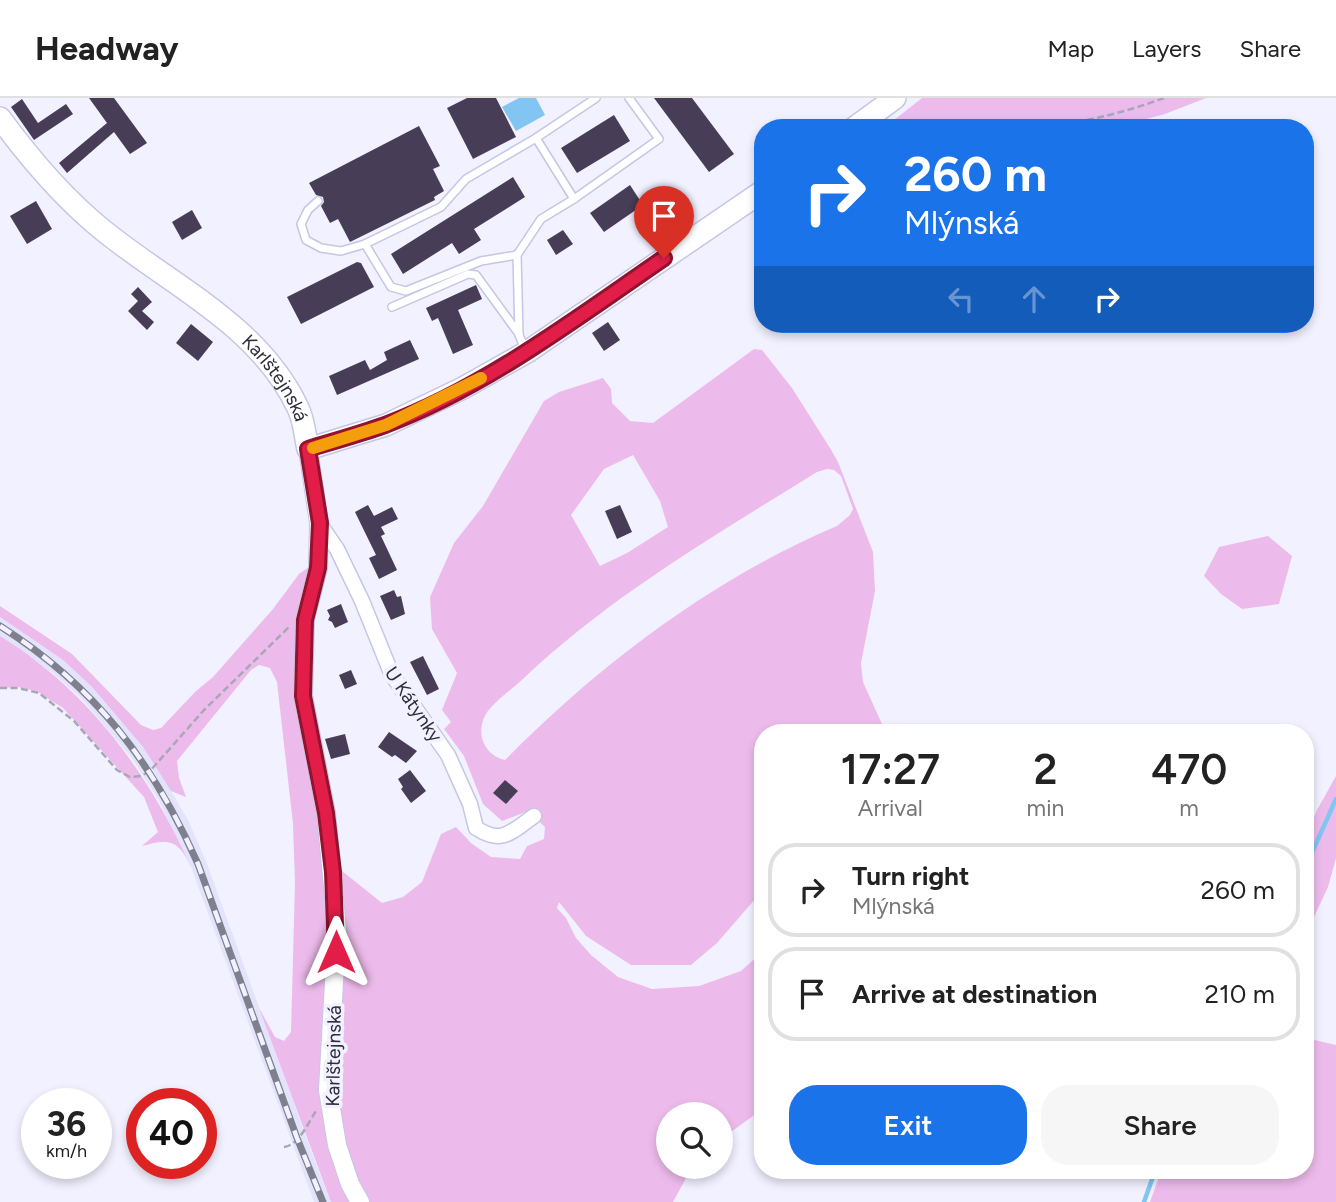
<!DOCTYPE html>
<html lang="en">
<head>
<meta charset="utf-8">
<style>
	:root { --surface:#fff; --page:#f6f6f6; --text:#222; --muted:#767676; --line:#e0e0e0; --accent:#1a73e8 }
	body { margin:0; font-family:Figtree,sans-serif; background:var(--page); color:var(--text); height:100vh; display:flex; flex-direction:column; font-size:26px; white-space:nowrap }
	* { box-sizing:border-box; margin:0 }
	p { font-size:23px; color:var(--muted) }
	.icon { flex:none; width:38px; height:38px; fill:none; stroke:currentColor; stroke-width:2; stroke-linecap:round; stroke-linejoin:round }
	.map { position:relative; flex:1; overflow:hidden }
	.panel { position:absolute; left:754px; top:626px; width:560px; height:455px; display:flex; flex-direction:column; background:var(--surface); border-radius:28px; box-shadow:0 4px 10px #0003 }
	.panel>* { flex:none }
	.banner { position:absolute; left:754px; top:21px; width:560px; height:214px; border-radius:28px; box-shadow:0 4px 10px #0003; background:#1a73e8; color:#fff; overflow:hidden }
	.controls { position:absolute; left:656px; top:1004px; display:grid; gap:14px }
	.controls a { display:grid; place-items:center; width:77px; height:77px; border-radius:50%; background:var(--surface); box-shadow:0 4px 10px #0003; font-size:35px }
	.speed { position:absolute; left:21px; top:990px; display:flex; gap:14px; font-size:35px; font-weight:700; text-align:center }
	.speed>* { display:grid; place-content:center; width:91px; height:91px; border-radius:50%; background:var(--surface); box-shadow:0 4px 10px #0003; line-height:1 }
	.speed small { font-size:18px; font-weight:400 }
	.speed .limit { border:10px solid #d22; background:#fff; color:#111 }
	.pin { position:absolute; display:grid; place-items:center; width:60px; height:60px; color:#fff; margin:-72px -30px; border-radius:50% 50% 50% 0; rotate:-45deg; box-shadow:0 0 7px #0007 }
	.pin .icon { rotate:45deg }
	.me { position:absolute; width:77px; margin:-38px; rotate:0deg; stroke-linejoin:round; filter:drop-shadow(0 0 5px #0008) }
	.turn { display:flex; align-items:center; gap:24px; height:147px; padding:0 35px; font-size:32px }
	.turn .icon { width:91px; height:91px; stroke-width:2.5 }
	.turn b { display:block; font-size:49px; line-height:60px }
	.lanes { display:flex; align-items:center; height:66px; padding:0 35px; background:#0003; justify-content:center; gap:35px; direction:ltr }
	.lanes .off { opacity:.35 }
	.eta { display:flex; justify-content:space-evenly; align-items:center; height:119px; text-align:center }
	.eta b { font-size:42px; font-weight:600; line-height:49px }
	.action { display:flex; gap:14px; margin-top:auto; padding:14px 35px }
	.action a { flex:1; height:80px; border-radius:28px; background:var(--accent); color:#fff; font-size:28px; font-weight:600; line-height:80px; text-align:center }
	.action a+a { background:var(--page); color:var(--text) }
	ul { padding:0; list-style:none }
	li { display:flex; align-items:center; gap:21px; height:94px; margin:0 14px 10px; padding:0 21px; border:4px solid var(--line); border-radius:28px }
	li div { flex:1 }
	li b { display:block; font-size:26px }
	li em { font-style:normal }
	header { display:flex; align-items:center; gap:42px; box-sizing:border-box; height:98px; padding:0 35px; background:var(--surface); border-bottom:2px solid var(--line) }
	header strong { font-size:33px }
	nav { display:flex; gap:38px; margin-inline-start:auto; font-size:24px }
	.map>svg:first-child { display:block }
	.built { fill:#e3e4fc }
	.green { fill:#edbbeb; fill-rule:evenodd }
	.water { fill:#83c5f2 }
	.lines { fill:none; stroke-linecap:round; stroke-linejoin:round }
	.stream { stroke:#83c5f2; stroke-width:4.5 }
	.building { fill:#483d56 }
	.service-casing { stroke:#c5c6e6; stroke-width:10 }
	.minor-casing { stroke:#c5c6e6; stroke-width:17 }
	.tertiary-casing { stroke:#c5c6e6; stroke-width:20 }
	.secondary-casing { stroke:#c5c6e6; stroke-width:24 }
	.path { stroke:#a7a7b5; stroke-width:2.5; stroke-dasharray:7 3.5; stroke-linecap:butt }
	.service { stroke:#fff; stroke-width:7 }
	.minor { stroke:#fff; stroke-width:14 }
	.tertiary { stroke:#fff; stroke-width:18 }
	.secondary { stroke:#fff; stroke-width:21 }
	.rail-casing { stroke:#7f808d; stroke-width:7 }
	.rail { stroke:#f1f1ff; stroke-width:4.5; stroke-dasharray:13; stroke-linecap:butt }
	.route-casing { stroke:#92132f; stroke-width:18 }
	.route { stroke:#e11d48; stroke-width:12 }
	.slow { stroke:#f59e0b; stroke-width:12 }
	.labels { text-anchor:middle; stroke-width:7; stroke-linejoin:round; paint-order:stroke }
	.street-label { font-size:19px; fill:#2e2f3b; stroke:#f1f1ff }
</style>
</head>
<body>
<header>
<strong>Headway</strong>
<nav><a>Map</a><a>Layers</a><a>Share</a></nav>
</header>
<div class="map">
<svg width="1336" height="1104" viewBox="0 0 1336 1104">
	<rect width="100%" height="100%" fill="#f1f1ff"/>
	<polygon class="built" points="0,519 63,562 92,589 143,649 171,693 188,722 206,763 316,1066 331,1104 314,1104 191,769 158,701 131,659 81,600 53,575 0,538"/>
	<g class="green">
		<polygon points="922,0 1206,0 1165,16 1112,30 884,30"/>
		<path d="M754,251L762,252L792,290L830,350L838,364L873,454L875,493L861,565L863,584L886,635H763V792L717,845L691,867H631L586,838L559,804L557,810L566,820L576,840L591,857L618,879L652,891L699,888L741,873L763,853V1011L721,1041V1017H668V1069H692L673,1104H370L358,1082L346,1045L337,992L346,831L342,773L382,805L403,799L422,784L441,736L456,729L471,745L491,759L520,761L527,748L544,741L545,729L528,713L502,723L483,706L464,658L444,631L451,624L442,612L457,575L432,531L430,499L454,445L483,408L544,303L559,294L603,280L611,291L612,305L630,323L653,325ZM633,357L660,403L668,429L627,455L600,468L571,417L604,371ZM827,371L834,372L841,378L853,411L850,417L837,428C712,481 600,566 505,662C484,657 475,635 486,616C493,604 515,589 525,579C612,497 716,437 817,374Z"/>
		<polygon points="1268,438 1292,458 1279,506 1242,511 1221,496 1204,478 1219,449"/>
		<polygon points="309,469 296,520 294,599 317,716 324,774 328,831 319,992 329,1049 342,1089 350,1104 331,1104 259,910 275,939 284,943 291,934 295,785 293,726 277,584 270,570 259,567 251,572 177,663 179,680 186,699 171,693 143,649 92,589 63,562 0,519 0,508 72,556 141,627 153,632 161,630 195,594 213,579 273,511 299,476"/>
		<path d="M0,538C89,593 148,674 191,769C179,742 169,740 142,748L158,734L144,699L63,610L36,593L18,589L0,590Z"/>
		<polygon points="1336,678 1336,760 1328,789 1306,836 1306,740 1317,712"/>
		<polygon points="1306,940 1336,947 1336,1104 1150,1104 1161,1073 1306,1073"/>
	</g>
	<polygon class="water" points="519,0 536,0 545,17 516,33 502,9"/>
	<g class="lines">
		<g class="stream">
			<polyline points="1306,768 1336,701"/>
			<polyline points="1144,1104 1155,1073"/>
		</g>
	</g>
	<g class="building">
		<polygon points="89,0 114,0 147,45 130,56 114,34 67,75 59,65 107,25"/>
		<polygon points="467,0 496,0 516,39 473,61 447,10"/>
		<polygon points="654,0 692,0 734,56 709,74"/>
		<polygon points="22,1 38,25 66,6 73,16 34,42 11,9"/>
		<polygon points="614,17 630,43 577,75 561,50"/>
		<polygon points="419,28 440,68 433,71 444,93 434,99 435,102 350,144 338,121 330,125 321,108 324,104 323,99 316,97 309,85"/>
		<polygon points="513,79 525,99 474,131 481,142 459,156 452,145 403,176 391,156"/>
		<polygon points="630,87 643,107 604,134 590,115"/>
		<polygon points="36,103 52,131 27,146 10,118"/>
		<polygon points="192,112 202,130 182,142 172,124"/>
		<polygon points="563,132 573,146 556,157 547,142"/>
		<polygon points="357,164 361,165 374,189 301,226 287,199"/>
		<polygon points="476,187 482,201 458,212 473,247 453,256 438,220 432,223 426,210"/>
		<polygon points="138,189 152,204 142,213 154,224 147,232 128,213 138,203 131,196"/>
		<polygon points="608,224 620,242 604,253 592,235"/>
		<polygon points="191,226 213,244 198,263 176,245"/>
		<polygon points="410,242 419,261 337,297 329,278 365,262 370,272 387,262 384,254"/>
		<polygon points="368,407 374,418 392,409 398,421 381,429 385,436 381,438 397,472 379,481 369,460 376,457 355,414"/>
		<polygon points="620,407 632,434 617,441 605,413"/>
		<polygon points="394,492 397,499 401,498 405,516 391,522 380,498"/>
		<polygon points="341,506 348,524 335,530 332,524 328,522 330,518 327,512"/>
		<polygon points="423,558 439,591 427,597 410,564"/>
		<polygon points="351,572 357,586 345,591 339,577"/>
		<polygon points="389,634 417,653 406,665 395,657 392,659 378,649"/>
		<polygon points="345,636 350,656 331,661 325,641"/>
		<polygon points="410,672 426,693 411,705 401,691 403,689 398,681"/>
		<polygon points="505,682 518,693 506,706 493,695"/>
	</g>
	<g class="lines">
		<defs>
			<g id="service">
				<polyline points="536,40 574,101"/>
				<polyline points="318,103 308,112 301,126 306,142 321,150 341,153 365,146 441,109 466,81 536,40 596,0"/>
				<polyline points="365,146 391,189 406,193 481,163 517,157"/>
				<polyline points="392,209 468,176 476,177 519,236"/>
				<polyline points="525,251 519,237 517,157 541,121 574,101 659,41 629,0"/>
			</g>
			<path id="minor" d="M319,425L337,451L362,503L392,577L448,657L470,706L476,730C502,747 511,734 534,718"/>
			<polyline id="tertiary" points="308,351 319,425 318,470 305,521 303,598 326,715 337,831 328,992 337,1047 350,1086 360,1104"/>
			<g id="secondary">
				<path id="s1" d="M0,20C30,61 64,101 104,133C172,188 259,227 298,310C304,322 305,338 308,351L386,327L463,290L527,254L763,93"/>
				<polyline points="854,30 895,0"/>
			</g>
		</defs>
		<use href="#service" class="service-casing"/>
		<use href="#minor" class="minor-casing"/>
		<use href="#tertiary" class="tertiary-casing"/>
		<use href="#secondary" class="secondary-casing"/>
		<g class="path">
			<path d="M1035,30C1081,25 1120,16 1164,0"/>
			<polyline points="0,590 18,590 39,595 74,623 117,672 130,679 141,678 150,673 204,612 289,529"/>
			<path d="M284,1049C299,1047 308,1025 316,1013"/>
		</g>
		<use href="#service" class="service"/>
		<use href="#minor" class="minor"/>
		<use href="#tertiary" class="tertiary"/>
		<use href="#secondary" class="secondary"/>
		<defs>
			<path id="rail" d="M0,528C95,588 153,664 198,766L297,1040L323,1104"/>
		</defs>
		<use href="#rail" class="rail-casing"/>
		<use href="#rail" class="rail"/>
	</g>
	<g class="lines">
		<defs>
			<path id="route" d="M336,854L333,774L326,715L303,598L305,522L318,470L320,425L308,351C334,343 360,336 385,327C486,289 575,221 664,160"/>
		</defs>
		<use href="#route" class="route-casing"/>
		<use href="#route" class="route"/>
		<polyline class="slow" points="313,350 386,327 481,280"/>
	</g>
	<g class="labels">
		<g class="street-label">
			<text dy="7" stroke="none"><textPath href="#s1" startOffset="382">Karlštejnská</textPath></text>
			<text transform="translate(414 606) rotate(56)" y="7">U Kátynky</text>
			<text transform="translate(333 958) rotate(-89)" y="7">Karlštejnská</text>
		</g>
	</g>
</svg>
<div class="controls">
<a><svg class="icon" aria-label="search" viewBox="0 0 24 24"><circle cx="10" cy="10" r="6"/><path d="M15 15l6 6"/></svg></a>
</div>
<div class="speed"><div>36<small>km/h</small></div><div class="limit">40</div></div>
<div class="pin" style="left:664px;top:160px;background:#d93025"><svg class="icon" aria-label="arrive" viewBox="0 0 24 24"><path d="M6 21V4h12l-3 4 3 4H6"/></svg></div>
<svg class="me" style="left:336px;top:854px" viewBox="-20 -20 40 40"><path d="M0-17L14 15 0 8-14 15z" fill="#e11d48" stroke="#fff" stroke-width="4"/></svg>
<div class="banner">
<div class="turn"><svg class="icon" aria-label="right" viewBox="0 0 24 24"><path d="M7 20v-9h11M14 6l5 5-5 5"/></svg><div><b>260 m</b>Mlýnská</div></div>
<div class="lanes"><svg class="icon off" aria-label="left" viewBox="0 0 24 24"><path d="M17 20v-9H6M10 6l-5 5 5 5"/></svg><svg class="icon off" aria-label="ahead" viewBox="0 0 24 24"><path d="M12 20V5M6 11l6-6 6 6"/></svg><svg class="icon" aria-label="right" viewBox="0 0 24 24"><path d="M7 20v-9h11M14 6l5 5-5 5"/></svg></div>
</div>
<section class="panel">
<div class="eta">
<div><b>17:27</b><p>Arrival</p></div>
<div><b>2</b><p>min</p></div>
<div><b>470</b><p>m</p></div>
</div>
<ul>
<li><svg class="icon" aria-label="right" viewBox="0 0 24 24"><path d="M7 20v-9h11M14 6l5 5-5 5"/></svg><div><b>Turn right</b><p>Mlýnská</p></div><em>260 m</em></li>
<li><svg class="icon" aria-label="arrive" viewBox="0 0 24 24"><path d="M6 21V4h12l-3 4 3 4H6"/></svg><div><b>Arrive at destination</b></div><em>210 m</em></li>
</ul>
<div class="action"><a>Exit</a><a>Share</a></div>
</section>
</div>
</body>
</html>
